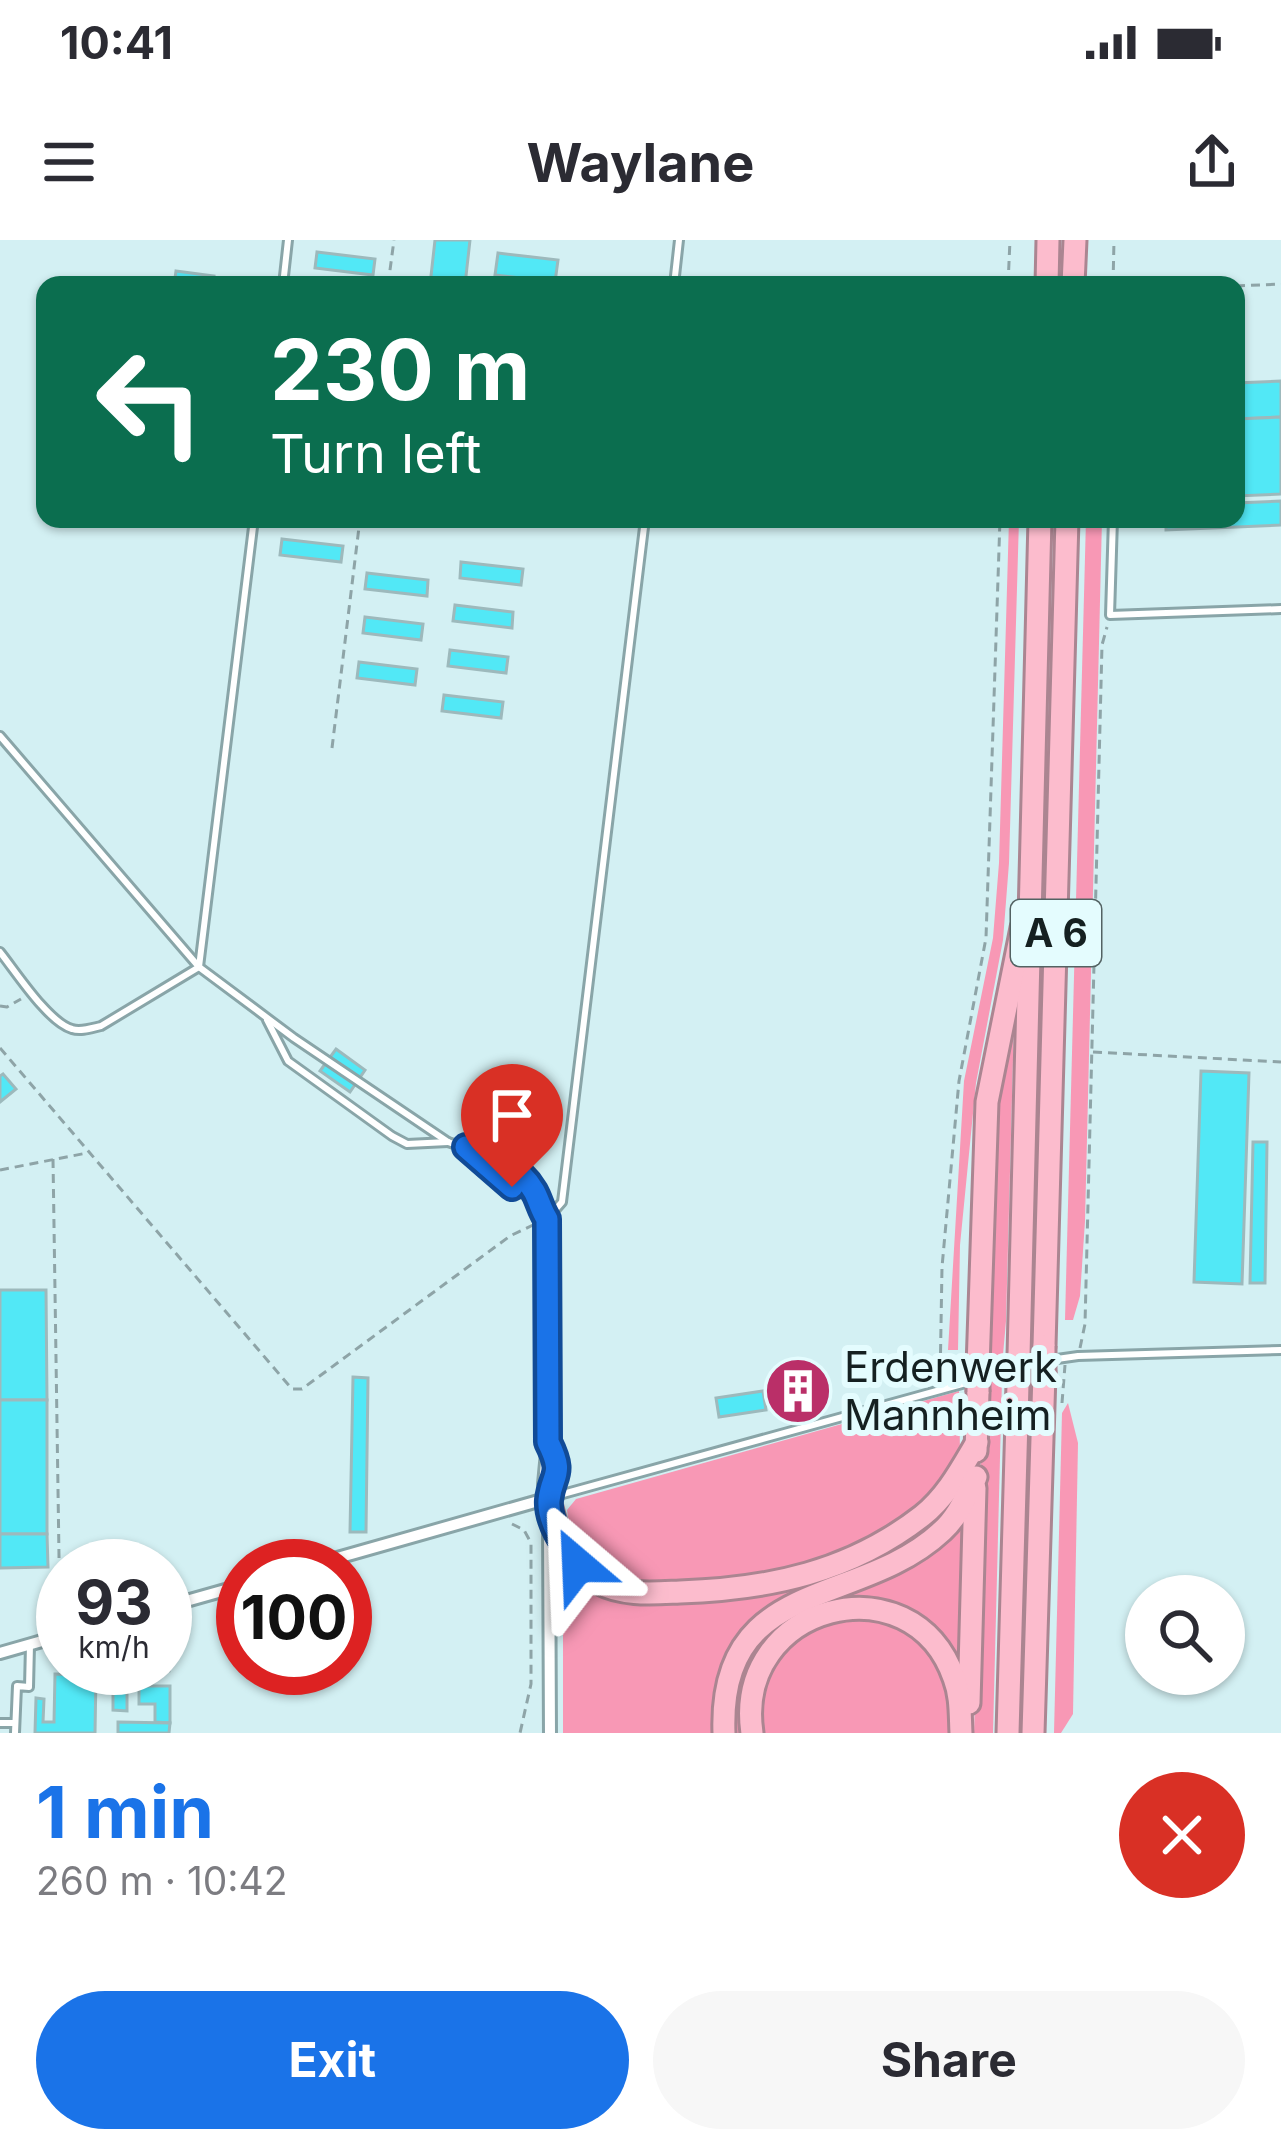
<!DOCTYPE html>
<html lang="en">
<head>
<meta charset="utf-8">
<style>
	:root { --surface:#fff; --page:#f7f7f7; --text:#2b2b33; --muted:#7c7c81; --accent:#1a73e8 }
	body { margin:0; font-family:Inter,sans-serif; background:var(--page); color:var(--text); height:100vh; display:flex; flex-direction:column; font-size:45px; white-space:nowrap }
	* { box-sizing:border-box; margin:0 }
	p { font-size:39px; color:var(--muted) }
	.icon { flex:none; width:66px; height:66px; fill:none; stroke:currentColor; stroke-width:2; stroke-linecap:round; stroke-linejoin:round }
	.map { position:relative; height:1493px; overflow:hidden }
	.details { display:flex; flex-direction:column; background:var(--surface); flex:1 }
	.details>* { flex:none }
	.banner { position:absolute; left:36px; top:36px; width:1209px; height:252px; border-radius:24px; box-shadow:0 3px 9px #0004; background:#0b6e4f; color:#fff; overflow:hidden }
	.fabs { position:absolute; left:1125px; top:1335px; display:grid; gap:24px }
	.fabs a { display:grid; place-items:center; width:120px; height:120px; border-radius:50%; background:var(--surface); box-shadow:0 3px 9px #0004; font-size:60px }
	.speed { position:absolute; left:36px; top:1299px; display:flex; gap:24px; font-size:60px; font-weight:700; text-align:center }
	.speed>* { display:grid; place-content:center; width:156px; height:156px; border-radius:50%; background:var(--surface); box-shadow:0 3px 9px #0004; line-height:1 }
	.speed small { font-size:30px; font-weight:400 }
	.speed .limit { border:18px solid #d22; background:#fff; color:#111 }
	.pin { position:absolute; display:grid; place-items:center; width:102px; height:102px; color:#fff; margin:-123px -51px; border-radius:50% 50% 50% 0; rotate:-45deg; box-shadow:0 0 12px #0007 }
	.pin .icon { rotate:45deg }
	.me { position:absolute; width:132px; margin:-66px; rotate:334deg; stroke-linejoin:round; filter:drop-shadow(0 0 9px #0008) }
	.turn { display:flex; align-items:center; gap:42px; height:252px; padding:0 36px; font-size:54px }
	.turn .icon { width:156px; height:156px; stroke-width:2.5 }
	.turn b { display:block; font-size:84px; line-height:102px }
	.round { display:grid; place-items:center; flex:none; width:126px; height:126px; border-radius:63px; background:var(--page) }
	.summary { display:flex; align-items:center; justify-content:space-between; height:204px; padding:0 36px }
	h1 { font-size:72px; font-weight:700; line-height:90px; color:var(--accent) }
	.action { display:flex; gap:24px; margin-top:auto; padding:24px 36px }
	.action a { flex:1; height:138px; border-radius:72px; background:var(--accent); color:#fff; font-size:48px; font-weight:700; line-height:138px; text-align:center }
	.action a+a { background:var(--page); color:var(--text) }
	.status { display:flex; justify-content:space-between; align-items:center; height:84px; padding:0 60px; background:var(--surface); direction:ltr }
	.status svg { height:33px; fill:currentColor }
	header { display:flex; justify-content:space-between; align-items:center; height:156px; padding:0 36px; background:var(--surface); font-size:54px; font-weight:700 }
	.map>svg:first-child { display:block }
	.green { fill:#f898b5 }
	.building { fill:#52e8f6; stroke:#9db9bc; stroke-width:3 }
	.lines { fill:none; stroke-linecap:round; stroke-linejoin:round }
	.service-casing { stroke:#89a5a8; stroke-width:12 }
	.minor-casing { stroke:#89a5a8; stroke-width:16 }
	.motorway-casing { stroke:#ab8591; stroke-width:27 }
	.path { stroke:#8ea4a7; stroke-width:3; stroke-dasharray:9 6; stroke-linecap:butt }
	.service { stroke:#fff; stroke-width:6 }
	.minor { stroke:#fff; stroke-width:10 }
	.motorway { stroke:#fcbccd; stroke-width:21 }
	.motorway-bridge-casing { stroke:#ab8591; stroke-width:27; stroke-linecap:butt }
	.motorway-bridge { stroke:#fcbccd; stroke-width:21 }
	.route-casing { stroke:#114b97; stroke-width:30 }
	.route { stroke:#1a73e8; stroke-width:21 }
	.labels { text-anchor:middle; stroke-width:12; stroke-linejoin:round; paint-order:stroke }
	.shield { fill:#e4fcfe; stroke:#536263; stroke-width:3 }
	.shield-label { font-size:39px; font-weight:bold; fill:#152021 }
	.poi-label { font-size:42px; fill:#152021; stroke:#e4fcfe; text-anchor:start }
</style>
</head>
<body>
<div class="status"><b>10:41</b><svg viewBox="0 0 49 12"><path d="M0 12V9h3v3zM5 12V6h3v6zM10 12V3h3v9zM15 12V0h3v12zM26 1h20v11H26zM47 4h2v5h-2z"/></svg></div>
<header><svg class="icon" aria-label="menu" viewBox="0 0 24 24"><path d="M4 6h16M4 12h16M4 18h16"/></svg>Waylane<svg class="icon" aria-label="share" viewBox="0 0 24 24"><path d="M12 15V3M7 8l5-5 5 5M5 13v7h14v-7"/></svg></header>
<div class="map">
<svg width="1281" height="1493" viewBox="0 0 1281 1493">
	<rect width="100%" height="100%" fill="#d3f0f3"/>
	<g class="green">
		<polygon points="1009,279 1019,279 1009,623 1003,700 976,843 960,1005 958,1110 948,1110 964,841 993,698 999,623"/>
		<polygon points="1086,279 1102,279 1085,981 1080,1056 1073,1080 1065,1080"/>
		<polygon points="1014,782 1006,1081 1002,1126 988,1129 995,845"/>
		<polygon points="1002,1139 993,1493 974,1493 982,1167 987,1143"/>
		<polygon points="959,1151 960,1213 948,1239 898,1286 793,1335 632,1346 590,1330 571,1299 567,1270 576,1259"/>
		<polygon points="1068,1163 1078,1203 1073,1474 1061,1493 1054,1493 1062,1173"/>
		<path d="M951,1260C949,1310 808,1343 768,1369L716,1493H563V1323L587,1342L763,1353Z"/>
		<path d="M966,1278L961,1438L887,1367L779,1391L743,1493H733C730,1371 841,1349 933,1309L952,1296Z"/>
		<path d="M845,1379C925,1378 947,1419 953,1493H755C766,1423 768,1396 845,1379Z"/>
	</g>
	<g class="building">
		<polygon points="435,0 470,0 465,45 430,45"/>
		<polygon points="317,12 375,19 373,35 315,28"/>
		<polygon points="498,13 558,20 555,42 495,35"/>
		<polygon points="176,31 214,36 213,45 174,45"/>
		<polygon points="1281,141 1281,177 1236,179 1236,143"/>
		<polygon points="1281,177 1281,254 1236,256 1236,179"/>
		<polygon points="1281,261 1281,285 1166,290 1166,279 1236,279 1236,263"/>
		<polygon points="282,299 343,306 341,322 280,315"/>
		<polygon points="461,322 523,329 521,345 460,338"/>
		<polygon points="367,333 428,340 427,356 365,349"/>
		<polygon points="455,365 513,372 512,388 453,381"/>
		<polygon points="365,377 423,384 421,400 363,393"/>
		<polygon points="450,410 508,417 506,433 448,426"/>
		<polygon points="359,422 417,429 415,445 357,438"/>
		<polygon points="444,455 503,462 501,478 442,471"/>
		<polygon points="336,809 365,830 350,852 320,831"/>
		<polygon points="1201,831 1249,833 1242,1044 1194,1042"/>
		<polygon points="3,834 16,849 0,862 0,836"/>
		<polygon points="1253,902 1267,902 1265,1043 1250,1043"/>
		<polygon points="501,905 526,924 503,954 478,935"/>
		<polygon points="0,1050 46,1050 47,1160 0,1160"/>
		<polygon points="353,1137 368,1138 366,1292 350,1292"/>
		<polygon points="790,1142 807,1143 806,1160 789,1160"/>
		<polygon points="763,1151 766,1170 719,1177 716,1158"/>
		<rect x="0" y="1160" width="47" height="134"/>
		<polygon points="0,1294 47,1294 48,1327 0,1328"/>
		<polygon points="165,1393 170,1394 169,1431 114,1436 114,1428 165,1428"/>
		<polygon points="55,1434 96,1435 95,1493 35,1493 36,1458 44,1459 43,1482 54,1482"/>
		<polygon points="113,1444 127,1444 127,1471 113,1470"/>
		<polygon points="139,1446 170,1446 170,1483 155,1482 155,1464 139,1464"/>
		<polygon points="118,1482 170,1483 169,1493 118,1493"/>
	</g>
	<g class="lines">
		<defs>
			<g id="service">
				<polyline points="283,45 288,0"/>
				<polyline points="674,45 679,0"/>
				<polyline points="1113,279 1110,375 1281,369"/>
				<polyline points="0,496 199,727 294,798 448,902 504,921 534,952 539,967"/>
				<path d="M0,712C16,732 48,782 72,789C81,792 92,788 101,786L199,727L254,279"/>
				<polyline points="267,780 288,821 392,896 407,904 448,902"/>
				<polyline points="469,909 537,965"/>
				<polyline points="547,979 562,962 645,279"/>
				<polyline points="1050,1120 1078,1116 1281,1110"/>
				<polyline points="986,1137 1014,1129"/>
				<polyline points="552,1257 973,1141"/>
				<polyline points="0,1483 15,1483"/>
				<polyline points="15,1493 17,1446 29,1447 30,1405"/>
			</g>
			<g id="minor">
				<polyline points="539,967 549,988 548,1202 544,1244 549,1260"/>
				<path d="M548,1202C558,1221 560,1239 549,1258"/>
				<polyline points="549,1284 550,1493"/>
				<polyline points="309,1326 549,1258"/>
				<polyline points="165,1367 243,1345"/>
				<polyline points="0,1413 63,1395"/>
			</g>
			<g id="motorway">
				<polyline points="1047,45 1048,0"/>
				<polyline points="1073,45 1075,0"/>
				<polyline points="1044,1106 1067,279"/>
				<polyline points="1019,1115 1040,279"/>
				<polyline points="978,1127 987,862 1022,688"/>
				<polyline points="976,1211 978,1152"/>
				<path d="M549,1258C555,1289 569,1328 599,1343C623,1356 654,1353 680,1352C769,1349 850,1332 922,1276C947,1256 961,1229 977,1202"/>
				<polyline points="969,1463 975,1248"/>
				<path d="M724,1493C718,1335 859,1369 942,1291C958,1277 966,1256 976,1237"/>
				<path d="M752,1493C733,1364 912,1318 954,1438C961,1456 960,1474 961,1493"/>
				<polyline points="1008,1493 1018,1144"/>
				<polyline points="1033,1493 1044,1133"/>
			</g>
		</defs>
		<use href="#service" class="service-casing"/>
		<use href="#minor" class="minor-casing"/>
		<use href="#motorway" class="motorway-casing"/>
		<g class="path">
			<polyline points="388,45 394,0"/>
			<polyline points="1008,45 1010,0"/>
			<polyline points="1113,45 1114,0"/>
			<polyline points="1236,46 1281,44"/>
			<polyline points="332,508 360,279"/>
			<polyline points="0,766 7,767 21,759"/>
			<polyline points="0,808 292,1149 302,1149 510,996 533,985"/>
			<polyline points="1093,812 1281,822"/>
			<polyline points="53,919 60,1382"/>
			<polyline points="0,930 87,913"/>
			<polyline points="1080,1108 1085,1084 1102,405 1107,387"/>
			<polyline points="940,1143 942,1027 959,841 986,698 1000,279"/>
			<polyline points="1062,1163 1065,1125"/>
			<polyline points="512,1284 524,1290 531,1303 531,1444 520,1493"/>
		</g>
		<use href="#service" class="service"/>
		<use href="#minor" class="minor"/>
		<use href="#motorway" class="motorway"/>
		<defs>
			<g id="motorway-bridge">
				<polyline points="1044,1133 1044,1106"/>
				<polyline points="1018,1144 1019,1115"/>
				<polyline points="978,1152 978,1127"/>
			</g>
		</defs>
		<use href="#motorway-bridge" class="motorway-bridge-casing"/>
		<use href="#motorway-bridge" class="motorway-bridge"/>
	</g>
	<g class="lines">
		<defs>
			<path id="route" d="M512,947L466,907C493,916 519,925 534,951C539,960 541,970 547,979L548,1202C565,1236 552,1233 549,1260C547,1282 566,1308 578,1325"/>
		</defs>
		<use href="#route" class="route-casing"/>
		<use href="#route" class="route"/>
	</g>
	<defs>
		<symbol id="building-disc" viewBox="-11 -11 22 22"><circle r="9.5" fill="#ba2f68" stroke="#e4fcfe"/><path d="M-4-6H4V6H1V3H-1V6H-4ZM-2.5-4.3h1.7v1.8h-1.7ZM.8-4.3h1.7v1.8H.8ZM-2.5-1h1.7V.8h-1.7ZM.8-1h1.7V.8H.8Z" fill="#fff"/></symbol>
	</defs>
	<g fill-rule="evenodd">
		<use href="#building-disc" x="760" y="1113" width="76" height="76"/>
	</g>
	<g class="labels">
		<rect class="shield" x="1011" y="660" width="90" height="66" rx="9"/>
		<g class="shield-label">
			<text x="1056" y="707">A 6</text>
		</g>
		<g class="poi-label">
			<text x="844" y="1142">Erdenwerk<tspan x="844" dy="48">Mannheim</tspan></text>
		</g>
	</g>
</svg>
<div class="fabs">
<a><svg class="icon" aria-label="search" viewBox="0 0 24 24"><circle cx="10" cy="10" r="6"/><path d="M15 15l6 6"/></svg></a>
</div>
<div class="speed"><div>93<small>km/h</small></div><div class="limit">100</div></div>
<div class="pin" style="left:512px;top:947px;background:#d93025"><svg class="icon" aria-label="arrive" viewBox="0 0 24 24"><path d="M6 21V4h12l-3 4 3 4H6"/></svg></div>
<svg class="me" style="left:578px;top:1325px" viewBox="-20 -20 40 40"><path d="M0-17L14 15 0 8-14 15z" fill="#1a73e8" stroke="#fff" stroke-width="4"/></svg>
<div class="banner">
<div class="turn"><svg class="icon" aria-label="left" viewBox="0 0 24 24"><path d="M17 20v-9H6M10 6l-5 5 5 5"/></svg><div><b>230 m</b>Turn left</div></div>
</div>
</div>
<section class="details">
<div class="summary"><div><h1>1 min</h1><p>260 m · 10:42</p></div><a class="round" style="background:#d93025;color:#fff"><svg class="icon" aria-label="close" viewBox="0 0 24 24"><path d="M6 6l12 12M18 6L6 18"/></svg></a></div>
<div class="action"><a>Exit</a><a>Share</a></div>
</section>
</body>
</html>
